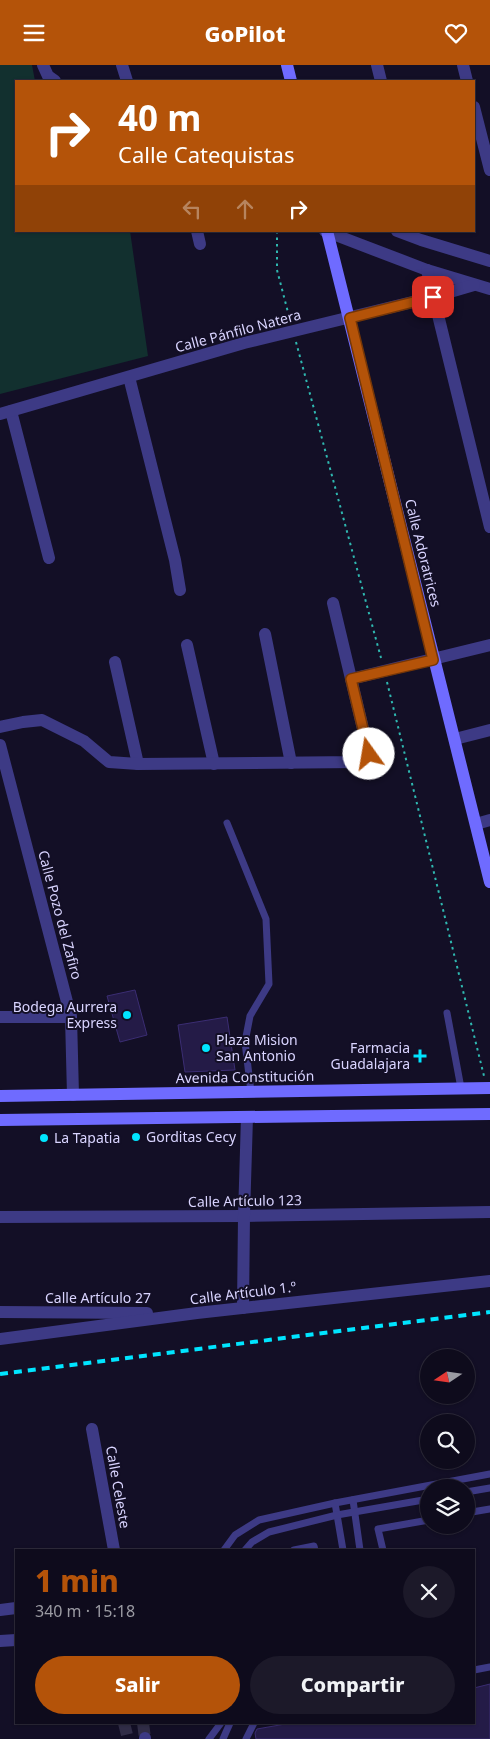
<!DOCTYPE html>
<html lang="es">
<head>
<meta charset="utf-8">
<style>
	:root { --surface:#0e0b1c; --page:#1c1929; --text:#f1f3f6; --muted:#9b9ba3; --line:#2e2b3b; --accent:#b45309 }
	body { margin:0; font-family:"Noto Sans",sans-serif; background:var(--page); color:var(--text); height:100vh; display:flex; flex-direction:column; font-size:19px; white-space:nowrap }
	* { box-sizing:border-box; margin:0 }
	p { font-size:16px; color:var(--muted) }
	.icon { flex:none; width:28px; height:28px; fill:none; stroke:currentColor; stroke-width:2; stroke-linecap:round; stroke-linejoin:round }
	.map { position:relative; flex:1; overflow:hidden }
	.side { position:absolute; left:15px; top:1484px; width:460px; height:175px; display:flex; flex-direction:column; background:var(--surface); border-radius:0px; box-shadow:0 1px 4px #0004,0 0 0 1px var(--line) }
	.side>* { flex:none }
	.hud { position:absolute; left:15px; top:15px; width:460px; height:152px; border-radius:0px; box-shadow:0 1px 4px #0004,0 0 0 1px var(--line); background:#b45309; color:#fff; overflow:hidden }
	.needle { width:32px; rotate:257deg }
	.tools { position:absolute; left:420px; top:1284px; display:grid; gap:10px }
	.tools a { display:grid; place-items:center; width:55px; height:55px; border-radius:50%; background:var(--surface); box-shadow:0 1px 4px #0004,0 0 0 1px var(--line); font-size:25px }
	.pin { position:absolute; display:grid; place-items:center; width:42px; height:42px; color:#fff; margin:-21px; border-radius:10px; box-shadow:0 2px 8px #0006 }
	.me { position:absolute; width:55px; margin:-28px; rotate:347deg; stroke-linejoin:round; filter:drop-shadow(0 0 4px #0008) }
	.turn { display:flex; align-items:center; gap:18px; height:105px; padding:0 20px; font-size:22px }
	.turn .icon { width:65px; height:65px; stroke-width:2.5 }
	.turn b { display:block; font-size:35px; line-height:42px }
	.lanes { display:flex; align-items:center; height:48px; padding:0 20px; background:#0003; justify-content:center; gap:25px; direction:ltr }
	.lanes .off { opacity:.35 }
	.round { display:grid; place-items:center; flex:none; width:52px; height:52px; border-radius:26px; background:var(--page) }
	.overview { display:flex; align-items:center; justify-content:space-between; height:85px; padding:0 20px }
	h1 { font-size:30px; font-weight:800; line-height:38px; color:var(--accent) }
	.action { display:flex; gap:10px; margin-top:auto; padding:10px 20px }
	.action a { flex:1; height:58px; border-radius:30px; background:var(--accent); color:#fff; font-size:20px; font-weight:800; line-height:58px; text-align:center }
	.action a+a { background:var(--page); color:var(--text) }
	header { display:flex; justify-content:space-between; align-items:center; height:65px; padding:0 20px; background:var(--accent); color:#fff; font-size:22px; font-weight:800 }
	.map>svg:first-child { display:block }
	.green { fill:#12302f }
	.building { fill:#241b47; stroke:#3b2d73 }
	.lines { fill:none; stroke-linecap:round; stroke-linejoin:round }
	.street-tunnel { stroke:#312d47; stroke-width:12; stroke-dasharray:12 6; stroke-linecap:butt }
	.path { stroke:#2fb8b0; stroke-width:2; stroke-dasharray:2.5 4; stroke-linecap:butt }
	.lane { stroke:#3d3a85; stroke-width:7 }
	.street { stroke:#3d3a85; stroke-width:12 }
	.secondary { stroke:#6f6bff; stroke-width:12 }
	.rail { stroke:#00e5ff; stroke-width:4; stroke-dasharray:8 6; stroke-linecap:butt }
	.route-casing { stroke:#753606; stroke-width:12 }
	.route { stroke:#b45309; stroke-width:9 }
	.poi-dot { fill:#00e5ff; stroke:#130f26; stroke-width:2 }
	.labels { text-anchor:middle; stroke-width:4; stroke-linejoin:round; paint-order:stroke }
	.street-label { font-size:14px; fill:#d9d4ff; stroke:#130f26 }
	.poi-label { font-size:14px; fill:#d9d4ff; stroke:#130f26; text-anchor:start }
</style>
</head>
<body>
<header><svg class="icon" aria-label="menu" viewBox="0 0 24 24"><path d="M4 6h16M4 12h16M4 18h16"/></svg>GoPilot<svg class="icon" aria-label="heart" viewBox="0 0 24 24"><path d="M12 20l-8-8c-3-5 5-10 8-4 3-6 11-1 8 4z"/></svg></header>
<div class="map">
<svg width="490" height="1674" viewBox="0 0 490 1674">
	<rect width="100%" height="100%" fill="#130f26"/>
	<polygon class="green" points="0,0 32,0 35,16 16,16 16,166 130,166 148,291 0,329"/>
	<g class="building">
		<polygon points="135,925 147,970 120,977 107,931"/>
		<polygon points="227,952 235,1005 185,1007 178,960"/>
		<polygon points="490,1619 490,1674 256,1674 255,1668 257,1664 291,1658 474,1658 474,1623"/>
	</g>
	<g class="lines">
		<g class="street-tunnel">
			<polyline points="124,1658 128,1674"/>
			<polyline points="143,1658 145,1673"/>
		</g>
		<g class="path">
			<polyline points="277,166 277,205 290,255"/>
			<polyline points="296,277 381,593"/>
			<polyline points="387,617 484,1011"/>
		</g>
		<g class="lane">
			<polyline points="227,758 266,854 269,919 250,951 245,977 251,1027"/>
			<polyline points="447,948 461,1023"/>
			<polyline points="466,1427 490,1423"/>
			<polyline points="353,1435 360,1485"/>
			<polyline points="335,1438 343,1485"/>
			<polyline points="466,1448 490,1444"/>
			<polyline points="224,1485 235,1470 259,1455 335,1438 490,1409"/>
			<polyline points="245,1485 252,1477 269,1467 337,1450 429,1434"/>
			<polyline points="294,1485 314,1481 315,1485"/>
			<polyline points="383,1485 378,1464 429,1455"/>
			<polyline points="474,1605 490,1602"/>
			<polyline points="209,1674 221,1658"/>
			<polyline points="223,1674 230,1658"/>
			<polyline points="246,1674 254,1658"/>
		</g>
		<g class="street">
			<polyline points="43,0 48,11 55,16"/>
			<polyline points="122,0 127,16"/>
			<polyline points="377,0 381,16"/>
			<polyline points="463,0 467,16"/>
			<polyline points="474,42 490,105"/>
			<polyline points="197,166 200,179"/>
			<polyline points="325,166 427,205 490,224"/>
			<polyline points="397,166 421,175 490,196"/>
			<polyline points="427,205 490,462"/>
			<polyline points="129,312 175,495 180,525"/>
			<polyline points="11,346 49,493"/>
			<polyline points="0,349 244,278 433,232 474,220"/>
			<polyline points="265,569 291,698"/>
			<polyline points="187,580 214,699"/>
			<polyline points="115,597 138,699"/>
			<polyline points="351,614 490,580"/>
			<polyline points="0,662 23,657 42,655 84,676 109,697 138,699 356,697 366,693 369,689 333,538"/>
			<polyline points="455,674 490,665"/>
			<polyline points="0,680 71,952 73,1030"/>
			<polyline points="476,759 490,755"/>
			<polyline points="0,952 71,952"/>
			<polyline points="0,1152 244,1151 490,1147"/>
			<polyline points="243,1243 244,1151 247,1052"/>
			<polyline points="0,1247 147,1248"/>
			<polyline points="0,1274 197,1248 490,1216"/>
			<polyline points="92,1364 114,1485"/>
			<polyline points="0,1545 16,1543"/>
			<polyline points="0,1576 16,1575"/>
			<polyline points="145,1673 145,1674"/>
		</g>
		<g class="secondary">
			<polyline points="287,0 291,16"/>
			<polyline points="327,166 490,817"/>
			<polyline points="0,1031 490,1023"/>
			<polyline points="0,1055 490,1049"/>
		</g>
		<polyline class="rail" points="0,1309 490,1247"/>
	</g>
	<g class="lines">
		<defs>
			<polyline id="route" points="369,689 351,614 433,595 350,253 433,232"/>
		</defs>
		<use href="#route" class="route-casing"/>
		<use href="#route" class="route"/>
	</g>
	<g class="poi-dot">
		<circle cx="127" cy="950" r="5"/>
		<circle cx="206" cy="983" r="5"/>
		<path d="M417.5 983.5h5v5h5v5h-5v5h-5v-5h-5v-5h5z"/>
		<circle cx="136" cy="1072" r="5"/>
		<circle cx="44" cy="1073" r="5"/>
	</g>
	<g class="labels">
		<g class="street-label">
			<text transform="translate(238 266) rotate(-15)" y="5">Calle Pánfilo Natera</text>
			<text transform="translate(423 488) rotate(76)" y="5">Calle Adoratrices</text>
			<text transform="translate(60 850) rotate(75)" y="5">Calle Pozo del Zafiro</text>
			<text transform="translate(245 1012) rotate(-1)" y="5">Avenida Constitución</text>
			<text transform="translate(245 1136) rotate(-1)" y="5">Calle Artículo 123</text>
			<text transform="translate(243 1228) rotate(-7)" y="5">Calle Artículo 1.º</text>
			<text x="98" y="1238">Calle Artículo 27</text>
			<text transform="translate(118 1422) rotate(80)" y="5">Calle Celeste</text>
		</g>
		<g class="poi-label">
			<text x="117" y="947" text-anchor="end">Bodega Aurrera<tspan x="117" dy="16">Express</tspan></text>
			<text x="216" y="980">Plaza Mision<tspan x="216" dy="16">San Antonio</tspan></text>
			<text x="410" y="988" text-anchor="end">Farmacia<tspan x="410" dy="16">Guadalajara</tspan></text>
			<text x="146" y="1077">Gorditas Cecy</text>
			<text x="54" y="1078">La Tapatia</text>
		</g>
	</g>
</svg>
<div class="tools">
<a><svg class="needle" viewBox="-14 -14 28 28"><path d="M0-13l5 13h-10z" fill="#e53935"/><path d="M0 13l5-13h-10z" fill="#9b9ba3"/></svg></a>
<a><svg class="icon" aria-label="search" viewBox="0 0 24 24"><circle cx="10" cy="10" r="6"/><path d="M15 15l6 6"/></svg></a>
<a><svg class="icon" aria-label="layers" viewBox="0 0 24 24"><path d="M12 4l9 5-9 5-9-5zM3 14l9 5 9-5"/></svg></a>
</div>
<div class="pin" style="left:433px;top:232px;background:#d93025"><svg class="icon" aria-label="arrive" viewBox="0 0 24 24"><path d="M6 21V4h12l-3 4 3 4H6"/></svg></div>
<svg class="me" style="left:369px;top:689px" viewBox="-20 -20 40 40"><circle r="19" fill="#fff"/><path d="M0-13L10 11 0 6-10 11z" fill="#b45309"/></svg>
<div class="hud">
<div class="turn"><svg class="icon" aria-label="right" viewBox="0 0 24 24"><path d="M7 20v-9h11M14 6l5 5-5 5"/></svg><div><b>40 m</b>Calle Catequistas</div></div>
<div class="lanes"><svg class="icon off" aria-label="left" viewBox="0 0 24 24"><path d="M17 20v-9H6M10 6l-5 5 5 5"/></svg><svg class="icon off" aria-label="ahead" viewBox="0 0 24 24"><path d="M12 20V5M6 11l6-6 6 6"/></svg><svg class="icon" aria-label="right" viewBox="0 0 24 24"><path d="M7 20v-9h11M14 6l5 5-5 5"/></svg></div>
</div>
<section class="side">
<div class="overview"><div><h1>1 min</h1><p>340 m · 15:18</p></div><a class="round"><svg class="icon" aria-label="close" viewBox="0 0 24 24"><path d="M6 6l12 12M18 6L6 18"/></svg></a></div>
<div class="action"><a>Salir</a><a>Compartir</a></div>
</section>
</div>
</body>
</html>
